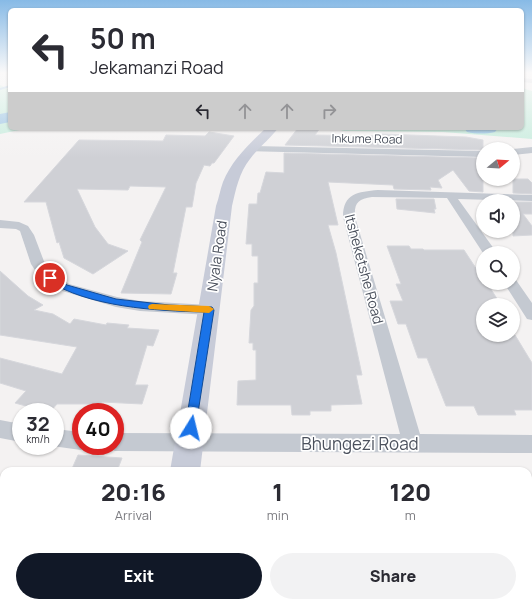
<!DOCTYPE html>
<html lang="en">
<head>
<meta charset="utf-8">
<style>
	:root { --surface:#fff; --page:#f2f2f3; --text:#2b2b33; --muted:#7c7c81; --accent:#111827 }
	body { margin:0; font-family:Manrope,sans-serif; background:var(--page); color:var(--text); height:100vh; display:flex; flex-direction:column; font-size:15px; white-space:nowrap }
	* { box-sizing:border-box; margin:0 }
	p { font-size:13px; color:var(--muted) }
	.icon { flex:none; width:22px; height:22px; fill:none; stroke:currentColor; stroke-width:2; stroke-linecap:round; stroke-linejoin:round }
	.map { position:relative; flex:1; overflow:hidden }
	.details { position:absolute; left:0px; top:467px; width:532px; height:140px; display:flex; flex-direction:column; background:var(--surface); border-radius:12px 12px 0 0; box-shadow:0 1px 3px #0004 }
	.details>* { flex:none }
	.banner { position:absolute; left:8px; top:8px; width:516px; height:122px; border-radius:6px; box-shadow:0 1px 3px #0004; background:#fff; color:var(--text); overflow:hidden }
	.needle { width:26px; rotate:72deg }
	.tools { position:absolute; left:476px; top:142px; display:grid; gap:8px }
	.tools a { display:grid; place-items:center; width:44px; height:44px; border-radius:50%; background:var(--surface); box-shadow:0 1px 3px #0004; font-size:20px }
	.speed { position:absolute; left:12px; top:403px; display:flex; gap:8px; font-size:20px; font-weight:700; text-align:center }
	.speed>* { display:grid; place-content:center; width:52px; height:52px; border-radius:50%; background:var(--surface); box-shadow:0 1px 3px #0004; line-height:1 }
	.speed small { font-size:10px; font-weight:400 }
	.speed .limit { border:6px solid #d22; background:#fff; color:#111 }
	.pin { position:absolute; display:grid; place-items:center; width:34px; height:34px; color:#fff; margin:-17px; border:2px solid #fff; border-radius:50%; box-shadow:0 1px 4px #0007 }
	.me { position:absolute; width:44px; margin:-22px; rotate:9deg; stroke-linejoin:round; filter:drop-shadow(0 0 3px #0008) }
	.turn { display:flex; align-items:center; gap:14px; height:84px; padding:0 16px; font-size:18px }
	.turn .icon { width:52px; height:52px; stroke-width:2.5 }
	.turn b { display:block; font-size:28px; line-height:34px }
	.lanes { display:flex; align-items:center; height:38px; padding:0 16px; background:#0003; justify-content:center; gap:20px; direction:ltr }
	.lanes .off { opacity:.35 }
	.eta { display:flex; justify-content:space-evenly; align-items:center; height:68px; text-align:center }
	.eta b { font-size:24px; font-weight:800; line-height:28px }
	.button { display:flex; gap:8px; margin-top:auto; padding:8px 16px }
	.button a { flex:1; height:46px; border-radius:24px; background:var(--accent); color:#fff; font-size:16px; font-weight:800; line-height:46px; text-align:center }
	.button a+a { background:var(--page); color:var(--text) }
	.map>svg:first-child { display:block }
	.green { fill:#c6ecdd }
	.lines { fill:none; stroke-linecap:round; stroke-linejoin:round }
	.stream { fill:#97c3e4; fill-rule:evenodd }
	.river { fill:#97c3e4; fill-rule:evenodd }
	.building { fill:#cfd0d5; stroke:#d6d7dc }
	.street { fill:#c4c9d1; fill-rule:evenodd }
	.secondary { fill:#c7cbd8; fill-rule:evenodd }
	.route { fill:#1a73e8; stroke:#114b97 }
	.slow { fill:#f59e0b }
	.labels { text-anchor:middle; stroke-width:3.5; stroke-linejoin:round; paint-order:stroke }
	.far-street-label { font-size:12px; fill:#4b515d; stroke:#fff }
	.street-label { font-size:14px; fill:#4b515d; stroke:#fff }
	.near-street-label { font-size:17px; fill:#4b515d; stroke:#fff }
</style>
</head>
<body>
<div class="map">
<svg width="532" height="607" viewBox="0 0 532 607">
	<rect width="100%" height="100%" fill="#f4f2f2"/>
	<g class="green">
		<polygon points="0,85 10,90 10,128 29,128 0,134"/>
		<polygon points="522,88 532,91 532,139 443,132 344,131 332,128 522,128"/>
	</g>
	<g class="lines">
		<polygon class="stream" points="10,85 10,87 0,90 0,88"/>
		<g class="river">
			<polygon points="10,112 10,122 0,124 0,114"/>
			<path d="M464,128H498L495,132C486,134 476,134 467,132Z"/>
		</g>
	</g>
	<g class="building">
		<polygon points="298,128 320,128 315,135 383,136 382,134 466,137 483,140 483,150 285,145"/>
		<polygon points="209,132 234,136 214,163 212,163 210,166 204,165 196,183 192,207 186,207 173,273 177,273 171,294 121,293 142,242 140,240 166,187 130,186 128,190 77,189 95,227 108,244 128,251 93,274 64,258 59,242 57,243 46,202 24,202 79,140 163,141 166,135 205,136"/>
		<polygon points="284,153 483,158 483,192 469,191 453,170 438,180 442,188 430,187 431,190 394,189 393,185 328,182 338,225 328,225 336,253 362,375 356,375 362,404 331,405 331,411 310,411 310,415 292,415 291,405 237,405 238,381 256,380 256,350 253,350 253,343 249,343 251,310 254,306 254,283 258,283 258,256 252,256 252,244 246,244 249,204 257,204 258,193 260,193 266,172 284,173"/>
		<polygon points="513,179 528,179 532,183 532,194 513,193"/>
		<polygon points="396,199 434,199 436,209 434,209 435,213 397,209"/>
		<polygon points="513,202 532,202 532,214 523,214 532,226 532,235 513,236"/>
		<polygon points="387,246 409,246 411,249 423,249 424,250 464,250 483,279 483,283 487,283 501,305 483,305 483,335 515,335 532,363 532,410 514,410 516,415 478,415 474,406 446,406 427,358 418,358 406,324 398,324 390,301 403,301 396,284 401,284"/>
		<polygon points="0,271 28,296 43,305 34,310 53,314 70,324 74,319 106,325 107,323 129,325 127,328 159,330 153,346 147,345 135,385 148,385 142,404 102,402 101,404 57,404 50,412 48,412 15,403 26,391 0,383 0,358 62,374 77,347 0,335"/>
		<polygon points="78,455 122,458 117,471 71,471"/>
	</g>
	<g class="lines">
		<g class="street">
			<polygon points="522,78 532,79 532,83 522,82"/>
			<polygon points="251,146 483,151 483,157 248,151 247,149"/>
			<polygon points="532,147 532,153 513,155 513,149"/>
			<path d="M378,190L532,195V201L458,199L497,253H483L447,198L372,197C358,199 354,203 355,217L420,434L532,435V453L115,451L108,448L107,446H115V433L400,434L343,217C343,193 358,192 378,190Z"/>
			<polygon points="0,220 19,222 28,226 34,235 45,264 49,270 69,284 117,297 140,301 209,305 214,306 217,310 214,314 209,315 140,311 116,307 59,290 37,273 31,264 20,231 16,229 0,228"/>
			<polygon points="513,279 516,280 532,303 532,320 527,319 504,283 513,283"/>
			<polygon points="0,420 21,424 21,442 0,438"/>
			<polygon points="55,429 81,432 81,446 89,446 88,447 81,450 52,446 55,446"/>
		</g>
		<g class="secondary">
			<path d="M266,128H278C270,139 258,148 250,159C239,173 236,189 232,206L200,471H170L216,206C219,198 220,190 223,182C232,160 249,144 266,128Z"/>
			<rect x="148" y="603" width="38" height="4"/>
		</g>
	</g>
	<linearGradient id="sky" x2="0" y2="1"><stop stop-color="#87bae6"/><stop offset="0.46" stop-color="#faf9f9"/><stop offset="1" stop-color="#faf9f9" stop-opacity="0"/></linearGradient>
	<rect width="532" height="158" fill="url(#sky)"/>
	<path class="route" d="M47,276H53L67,285L116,299L169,305L212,307L214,310L195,432L191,434L187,432L185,428L204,312C156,311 88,307 47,280L46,278Z"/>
	<polygon class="slow" points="152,304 209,306 214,309 209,313 149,309 148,307 149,305"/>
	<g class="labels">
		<g class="far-street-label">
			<text transform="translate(367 139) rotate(1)" y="4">Inkume Road</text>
		</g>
		<g class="street-label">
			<text transform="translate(217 256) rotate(-82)" y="5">Nyala Road</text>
			<text transform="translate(364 269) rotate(75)" y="5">Itsheketshe Road</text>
		</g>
		<g class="near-street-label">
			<text x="360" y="450">Bhungezi Road</text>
		</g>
	</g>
</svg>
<div class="tools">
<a><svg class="needle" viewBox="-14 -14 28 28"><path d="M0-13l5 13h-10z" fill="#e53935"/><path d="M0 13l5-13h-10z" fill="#7c7c81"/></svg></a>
<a><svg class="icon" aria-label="sound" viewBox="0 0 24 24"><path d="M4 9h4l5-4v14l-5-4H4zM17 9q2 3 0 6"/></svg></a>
<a><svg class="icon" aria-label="search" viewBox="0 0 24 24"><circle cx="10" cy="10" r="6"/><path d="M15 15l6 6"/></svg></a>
<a><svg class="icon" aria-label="layers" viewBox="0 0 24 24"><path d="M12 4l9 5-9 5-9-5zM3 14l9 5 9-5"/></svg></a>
</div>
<div class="speed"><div>32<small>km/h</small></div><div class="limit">40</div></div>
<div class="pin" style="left:50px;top:278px;background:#d93025"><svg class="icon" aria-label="arrive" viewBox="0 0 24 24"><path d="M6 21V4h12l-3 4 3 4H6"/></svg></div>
<svg class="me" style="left:191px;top:428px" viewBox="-20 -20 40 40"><circle r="19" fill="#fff"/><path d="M0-13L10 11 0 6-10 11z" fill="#1a73e8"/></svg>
<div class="banner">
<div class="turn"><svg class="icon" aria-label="left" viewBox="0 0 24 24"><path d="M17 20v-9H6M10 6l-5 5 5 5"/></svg><div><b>50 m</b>Jekamanzi Road</div></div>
<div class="lanes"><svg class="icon" aria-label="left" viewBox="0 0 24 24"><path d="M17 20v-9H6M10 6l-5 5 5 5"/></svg><svg class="icon off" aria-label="ahead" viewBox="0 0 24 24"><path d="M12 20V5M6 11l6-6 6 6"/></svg><svg class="icon off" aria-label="ahead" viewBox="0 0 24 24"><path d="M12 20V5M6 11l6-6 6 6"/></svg><svg class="icon off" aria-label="right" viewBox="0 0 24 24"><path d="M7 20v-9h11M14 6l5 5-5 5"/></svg></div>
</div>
<section class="details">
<div class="eta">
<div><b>20:16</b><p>Arrival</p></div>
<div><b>1</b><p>min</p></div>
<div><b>120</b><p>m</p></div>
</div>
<div class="button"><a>Exit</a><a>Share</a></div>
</section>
</div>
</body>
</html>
